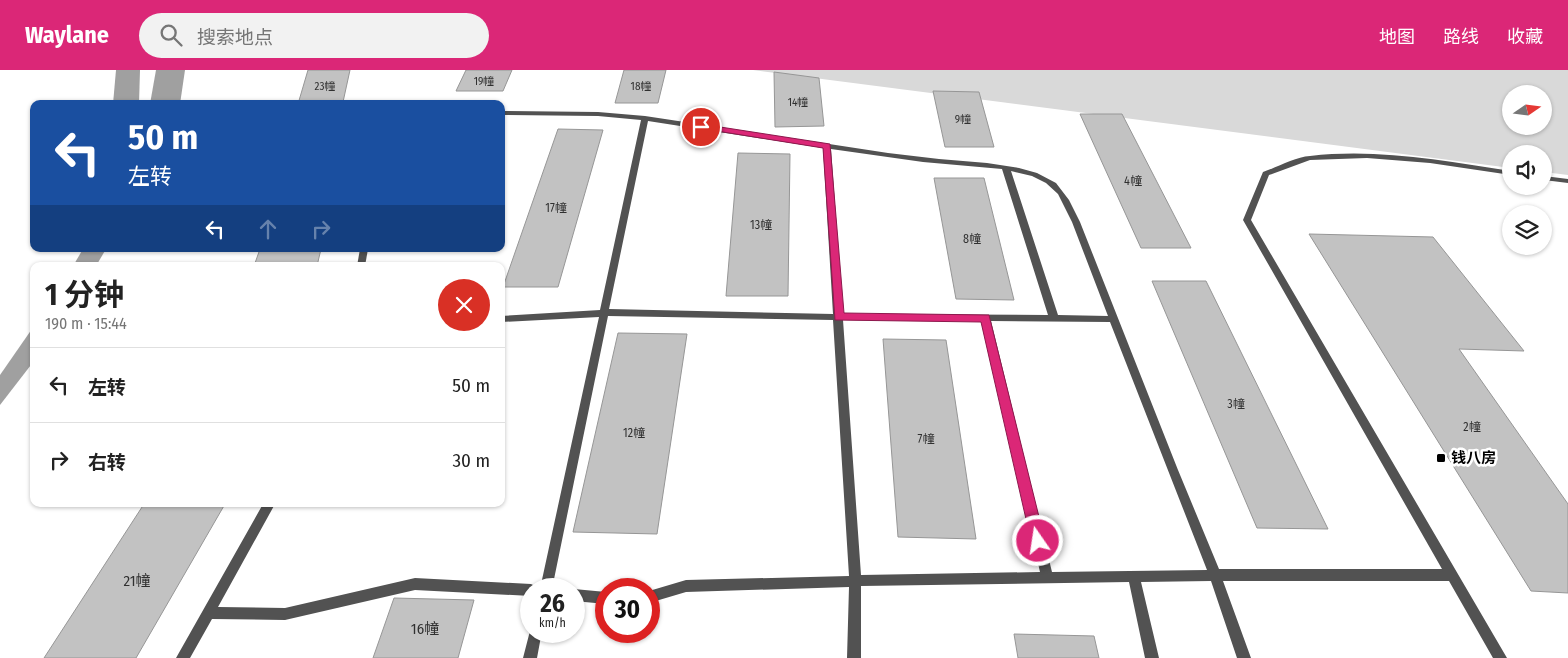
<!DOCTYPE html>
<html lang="zh">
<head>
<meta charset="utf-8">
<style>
	:root { --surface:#fff; --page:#f2f2f2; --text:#222; --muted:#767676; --line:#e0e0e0; --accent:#db2777 }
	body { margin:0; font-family:"Fira Sans Condensed","Noto Sans SC",sans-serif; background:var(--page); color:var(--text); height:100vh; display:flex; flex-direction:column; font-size:19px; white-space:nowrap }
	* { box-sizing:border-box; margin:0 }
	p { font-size:16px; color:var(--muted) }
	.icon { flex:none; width:28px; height:28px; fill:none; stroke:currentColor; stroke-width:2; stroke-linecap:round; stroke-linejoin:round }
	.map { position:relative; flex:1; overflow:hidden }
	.drawer { position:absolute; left:30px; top:192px; width:475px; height:245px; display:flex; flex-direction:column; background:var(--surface); border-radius:10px; box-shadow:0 1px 4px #0004 }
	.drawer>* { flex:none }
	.hud { position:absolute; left:30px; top:30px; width:475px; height:152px; border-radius:10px; box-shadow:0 1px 4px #0004; background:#1a4fa0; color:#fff; overflow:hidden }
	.needle { width:32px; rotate:76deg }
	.tools { position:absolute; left:1502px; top:15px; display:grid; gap:10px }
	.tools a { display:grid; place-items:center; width:50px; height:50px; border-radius:50%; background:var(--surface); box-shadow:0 1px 4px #0004; font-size:25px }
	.speed { position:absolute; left:520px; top:508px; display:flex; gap:10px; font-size:25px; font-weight:700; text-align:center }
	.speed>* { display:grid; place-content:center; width:65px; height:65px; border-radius:50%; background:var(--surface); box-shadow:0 1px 4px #0004; line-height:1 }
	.speed small { font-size:12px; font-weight:400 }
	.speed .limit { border:8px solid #d22; background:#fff; color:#111 }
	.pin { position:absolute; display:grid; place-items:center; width:42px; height:42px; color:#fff; margin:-21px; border:2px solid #fff; border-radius:50%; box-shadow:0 1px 5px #0007 }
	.me { position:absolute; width:55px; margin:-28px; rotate:347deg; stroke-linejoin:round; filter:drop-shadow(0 0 4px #0008) }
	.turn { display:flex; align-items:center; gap:18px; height:105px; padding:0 15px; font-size:22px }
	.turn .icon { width:65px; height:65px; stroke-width:2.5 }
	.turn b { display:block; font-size:35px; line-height:42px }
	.lanes { display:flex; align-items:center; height:48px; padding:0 15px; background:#0003; justify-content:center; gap:25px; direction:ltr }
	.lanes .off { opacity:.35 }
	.round { display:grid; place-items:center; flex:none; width:52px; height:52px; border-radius:26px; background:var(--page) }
	.summary { display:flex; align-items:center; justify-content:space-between; height:85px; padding:0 15px }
	h1 { font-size:30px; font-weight:700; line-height:38px }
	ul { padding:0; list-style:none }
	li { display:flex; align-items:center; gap:15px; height:75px; padding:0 15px; border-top:1px solid var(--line) }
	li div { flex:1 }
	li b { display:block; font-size:19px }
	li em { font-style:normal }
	header { display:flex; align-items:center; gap:30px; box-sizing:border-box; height:70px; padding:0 25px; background:var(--accent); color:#fff }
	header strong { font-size:24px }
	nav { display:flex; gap:28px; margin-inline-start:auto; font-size:18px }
	.search { width:350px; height:45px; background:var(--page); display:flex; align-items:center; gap:12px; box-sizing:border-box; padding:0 18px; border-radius:28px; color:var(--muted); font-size:19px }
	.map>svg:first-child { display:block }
	.green { fill:#d9d9d9; fill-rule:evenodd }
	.water { fill:#a0a0a0 }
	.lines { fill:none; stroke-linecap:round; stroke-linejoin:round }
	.canal { fill:#a0a0a0; fill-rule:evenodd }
	.building { fill:#c2c2c2; stroke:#969696 }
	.street { fill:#525252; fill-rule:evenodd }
	.route { fill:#db2777; stroke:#8e194d }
	.poi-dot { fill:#000; stroke:#fff; stroke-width:2 }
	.labels { text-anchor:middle; stroke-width:5; stroke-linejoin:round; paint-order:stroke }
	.far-number-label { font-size:11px; fill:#303030 }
	.number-label { font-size:12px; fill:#303030 }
	.poi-label { font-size:15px; font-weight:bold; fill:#000; stroke:#fff; text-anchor:start }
	.near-number-label { font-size:15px; fill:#303030 }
</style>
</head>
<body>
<header>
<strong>Waylane</strong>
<div class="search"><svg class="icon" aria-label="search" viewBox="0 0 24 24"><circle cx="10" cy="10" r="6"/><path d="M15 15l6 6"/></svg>搜索地点</div>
<nav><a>地图</a><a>路线</a><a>收藏</a></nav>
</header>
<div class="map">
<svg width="1568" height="588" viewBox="0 0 1568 588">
	<rect width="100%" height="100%" fill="#fff"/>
	<path class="green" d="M753,0H1568V105L1544,102V84H1511V98ZM1511,24H1544V56H1511Z"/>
	<g class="water">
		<polygon points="156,0 185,0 180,34 150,34"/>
		<polygon points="83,179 106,179 96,196 73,196"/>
		<polygon points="34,256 34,291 0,335 0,305"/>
	</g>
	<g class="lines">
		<polygon class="canal" points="116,0 140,0 139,34 113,34"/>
	</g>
	<g class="building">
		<polygon points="308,0 350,0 343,32 298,34"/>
		<polygon points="466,0 512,0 503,21 456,21"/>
		<polygon points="624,0 666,0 658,33 615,33"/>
		<polygon points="774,2 819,8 824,56 775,57"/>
		<polygon points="933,21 979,22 994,77 945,77"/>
		<polygon points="1080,44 1122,44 1191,178 1141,178"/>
		<polygon points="558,59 603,60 558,217 503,217"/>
		<polygon points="738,83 790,84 788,226 726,226"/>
		<polygon points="934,108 984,108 1014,230 956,229"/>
		<polygon points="1309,164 1433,167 1524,281 1459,279 1568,434 1568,523 1531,521"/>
		<polygon points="260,179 321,179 317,196 254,196"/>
		<polygon points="1152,211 1206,211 1328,459 1257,458"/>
		<polygon points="618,263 687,264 657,464 573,462"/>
		<polygon points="883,269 946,270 976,469 898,467"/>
		<polygon points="144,434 225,434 136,588 44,588"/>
		<polygon points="394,528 474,530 458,588 373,588"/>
		<polygon points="1014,564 1094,566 1099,588 1018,588"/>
	</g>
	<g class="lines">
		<g class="street">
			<path d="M501,41L598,42L645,46L888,83L939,89L987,93L1019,98L1037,103L1056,113L1069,130L1080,152L1178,400L1219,499H1442L1243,150L1263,102C1278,97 1295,87 1310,86C1377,78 1445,91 1511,101V105L1430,93L1367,88L1310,90L1269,105L1251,150L1507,588H1493L1449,511H1223L1251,588H1237L1211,511L1141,512L1159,588H1145L1129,512L861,516V588H847L849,517L686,522L649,533V521L686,510L849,506L833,250L608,246L552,519H540L599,247L501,252V246L600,240L641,50L598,46L501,45ZM648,51L823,78L833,244L609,239ZM831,79L923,92L1002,99L1048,245L843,244ZM1011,101L1032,106L1046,113L1058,124L1072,152L1108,246L1058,245ZM843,250L981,251L1040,502L861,505ZM991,251L1110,252L1207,500L1052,502Z"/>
			<polygon points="1544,106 1568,109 1568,113 1544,110"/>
			<polygon points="360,179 368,179 365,196 357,196"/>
			<polygon points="263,434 275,434 218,537 285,538 415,508 531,514 535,516 537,519 531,519 531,526 415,520 285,550 212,549 190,588 176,588"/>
			<polygon points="574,519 606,522 606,534 574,531"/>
			<polygon points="531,557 531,561 542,561 537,588 523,588"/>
		</g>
	</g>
	<polygon class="route" points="701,54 830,74 844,243 989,245 1045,471 1043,475 1038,477 1033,475 1031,471 981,252 835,250 823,78 698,58 698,55"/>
	<rect class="poi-dot" x="1436" y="383" width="10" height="10" rx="2.5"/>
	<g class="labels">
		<g class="far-number-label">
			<text x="484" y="15">19幢</text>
			<text x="325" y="20">23幢</text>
			<text x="641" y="20">18幢</text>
			<text x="798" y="36">14幢</text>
			<text x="963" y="53">9幢</text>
		</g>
		<g class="number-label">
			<text x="1133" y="115">4幢</text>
			<text x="556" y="142">17幢</text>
			<text x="761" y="159">13幢</text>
			<text x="972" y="173">8幢</text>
			<text x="1236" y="338">3幢</text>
			<text x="1472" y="361">2幢</text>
			<text x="634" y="367">12幢</text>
			<text x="926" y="373">7幢</text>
		</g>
		<g class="poi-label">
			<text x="1451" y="393">钱八房</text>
		</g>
		<g class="near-number-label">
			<text x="137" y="516">21幢</text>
			<text x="425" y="564">16幢</text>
		</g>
	</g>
</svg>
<div class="tools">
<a><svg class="needle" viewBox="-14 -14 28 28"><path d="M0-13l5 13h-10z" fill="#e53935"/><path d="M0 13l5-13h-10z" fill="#767676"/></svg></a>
<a><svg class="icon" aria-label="sound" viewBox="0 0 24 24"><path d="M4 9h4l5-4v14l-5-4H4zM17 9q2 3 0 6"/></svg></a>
<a><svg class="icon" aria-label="layers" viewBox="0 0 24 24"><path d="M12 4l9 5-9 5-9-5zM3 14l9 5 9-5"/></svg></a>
</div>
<div class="speed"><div>26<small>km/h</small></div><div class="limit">30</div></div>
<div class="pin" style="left:701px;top:57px;background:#d93025"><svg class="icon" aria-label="arrive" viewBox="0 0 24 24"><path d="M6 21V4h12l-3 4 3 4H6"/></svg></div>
<svg class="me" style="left:1038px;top:471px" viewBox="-20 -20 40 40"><circle r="17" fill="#db2777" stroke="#fff" stroke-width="3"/><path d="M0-11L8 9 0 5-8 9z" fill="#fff"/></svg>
<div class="hud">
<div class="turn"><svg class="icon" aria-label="left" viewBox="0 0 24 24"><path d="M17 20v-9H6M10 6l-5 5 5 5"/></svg><div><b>50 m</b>左转</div></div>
<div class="lanes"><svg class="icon" aria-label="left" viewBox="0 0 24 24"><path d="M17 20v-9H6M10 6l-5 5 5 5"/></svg><svg class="icon off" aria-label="ahead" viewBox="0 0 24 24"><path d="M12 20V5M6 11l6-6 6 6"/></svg><svg class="icon off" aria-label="right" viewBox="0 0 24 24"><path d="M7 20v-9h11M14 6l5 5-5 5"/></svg></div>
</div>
<section class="drawer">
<div class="summary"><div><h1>1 分钟</h1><p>190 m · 15:44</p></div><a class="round" style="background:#d93025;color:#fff"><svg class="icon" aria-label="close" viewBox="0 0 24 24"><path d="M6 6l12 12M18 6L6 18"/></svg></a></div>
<ul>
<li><svg class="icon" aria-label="left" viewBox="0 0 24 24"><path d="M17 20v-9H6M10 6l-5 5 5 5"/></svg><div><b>左转</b></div><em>50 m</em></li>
<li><svg class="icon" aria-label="right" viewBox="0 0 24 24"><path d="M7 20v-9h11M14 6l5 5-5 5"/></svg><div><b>右转</b></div><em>30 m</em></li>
</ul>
</section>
</div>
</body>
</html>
